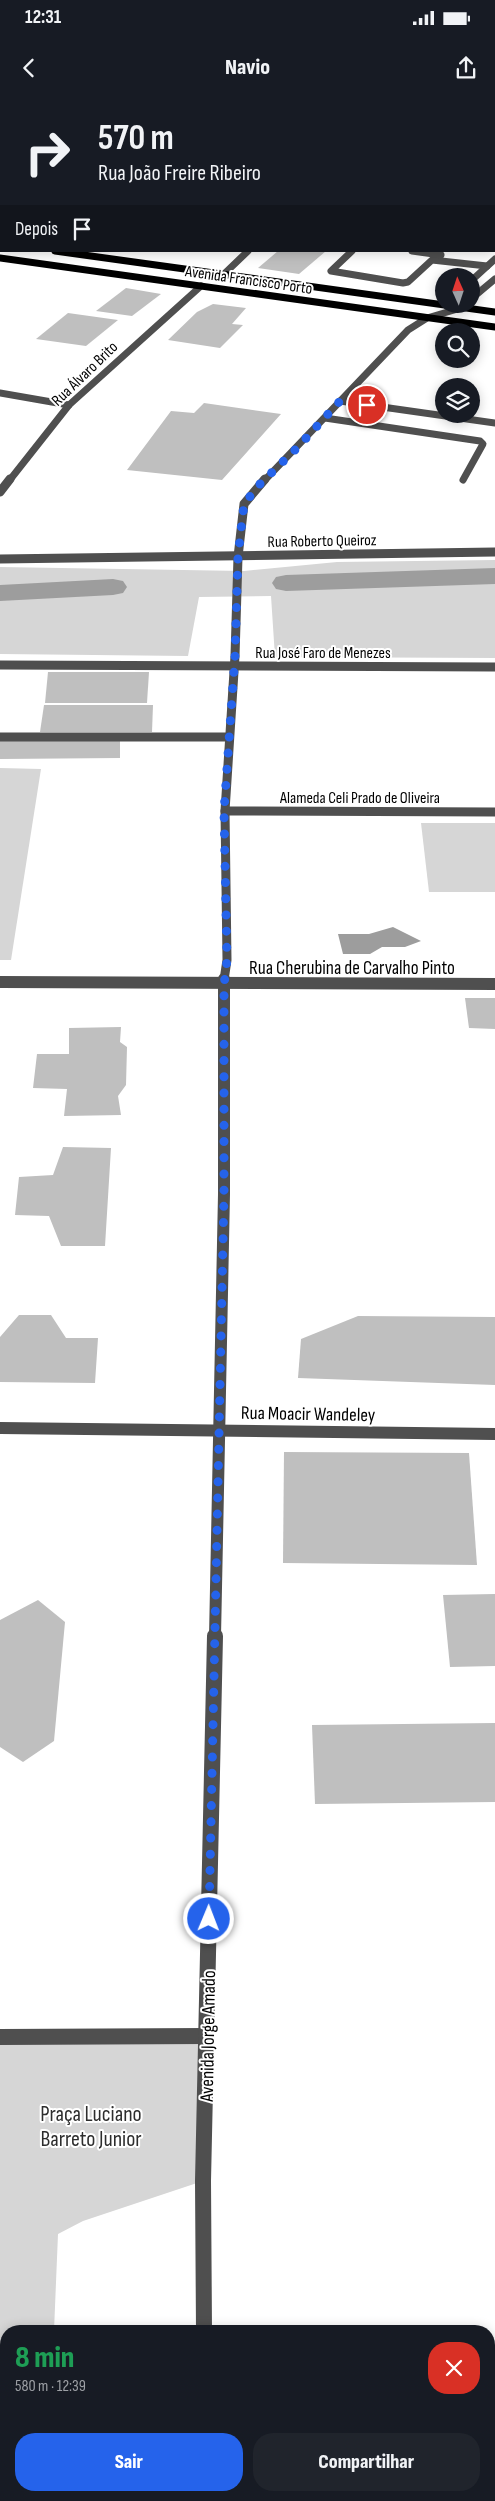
<!DOCTYPE html>
<html lang="pt">
<head>
<meta charset="utf-8">
<style>
	:root { --surface:#171b24; --page:#20242c; --text:#f1f3f6; --muted:#9ea1a6; --accent:#2563eb }
	body { margin:0; font-family:"Sofia Sans Condensed",sans-serif; background:var(--page); color:var(--text); height:100vh; display:flex; flex-direction:column; font-size:19px; white-space:nowrap }
	* { box-sizing:border-box; margin:0 }
	p { font-size:16px; color:var(--muted) }
	.icon { flex:none; width:28px; height:28px; fill:none; stroke:currentColor; stroke-width:2; stroke-linecap:round; stroke-linejoin:round }
	.map { position:relative; flex:1; overflow:hidden }
	.panel { position:absolute; left:0px; top:2225px; width:495px; height:176px; display:flex; flex-direction:column; background:var(--surface); border-radius:20px 20px 0 0; box-shadow:0 2px 12px #0003 }
	.panel>* { flex:none }
	.top-card { position:absolute; left:0px; top:0px; width:495px; height:152px; box-shadow:0 2px 12px #0003; background:#171b24; color:var(--text); overflow:hidden }
	.needle { width:32px; rotate:357deg }
	.fabs { position:absolute; left:435px; top:168px; display:grid; gap:10px }
	.fabs a { display:grid; place-items:center; width:45px; height:45px; border-radius:50%; background:var(--surface); box-shadow:0 2px 12px #0003; font-size:25px }
	.pin { position:absolute; display:grid; place-items:center; width:42px; height:42px; color:#fff; margin:-21px; border:2px solid #fff; border-radius:50%; box-shadow:0 1px 5px #0007 }
	.me { position:absolute; width:55px; margin:-28px; rotate:1deg; stroke-linejoin:round; filter:drop-shadow(0 0 4px #0008) }
	.turn { display:flex; align-items:center; gap:18px; height:105px; padding:0 15px; font-size:22px }
	.turn .icon { width:65px; height:65px; stroke-width:2.5 }
	.turn b { display:block; font-size:35px; line-height:42px }
	.then { display:flex; align-items:center; height:48px; padding:0 15px; background:#0003; gap:10px; font-size:19px }
	.round { display:grid; place-items:center; flex:none; width:52px; height:52px; border-radius:20px; background:var(--page) }
	.overview { display:flex; align-items:center; justify-content:space-between; height:85px; padding:0 15px }
	h1 { font-size:30px; font-weight:800; line-height:38px; color:#1e9e55 }
	.cta { display:flex; gap:10px; margin-top:auto; padding:10px 15px }
	.cta a { flex:1; height:58px; border-radius:20px; background:var(--accent); color:#fff; font-size:20px; font-weight:800; line-height:58px; text-align:center }
	.cta a+a { background:var(--page); color:var(--text) }
	.status { display:flex; justify-content:space-between; align-items:center; height:35px; padding:0 25px; background:var(--surface); direction:ltr }
	.status svg { height:14px; fill:currentColor }
	header { display:flex; justify-content:space-between; align-items:center; height:65px; padding:0 15px; background:var(--surface); font-size:22px; font-weight:800 }
	.map>svg:first-child { display:block }
	.green { fill:#d6d6d6 }
	.water { fill:#9d9d9d }
	.lines { fill:none; stroke-linecap:round; stroke-linejoin:round }
	.canal { fill:#9d9d9d; fill-rule:evenodd }
	.building { fill:#bfbfbf }
	.minor-far3 { stroke:#4f4f4f; stroke-width:7 }
	.minor-far2 { stroke:#4f4f4f; stroke-width:9 }
	.minor-far1 { stroke:#4f4f4f; stroke-width:12 }
	.minor { stroke:#4f4f4f; stroke-width:16 }
	.major { stroke:#000; stroke-width:7 }
	.route { stroke:#2563eb; stroke-width:9; stroke-dasharray:0 16.2 }
	.labels { text-anchor:middle; stroke-width:4; stroke-linejoin:round; paint-order:stroke }
	.far-street-label { font-size:16px; fill:#000; stroke:#fff }
	.street-label { font-size:19px; fill:#000; stroke:#fff }
	.near-park-label { font-size:22px; fill:#2d2d2d; stroke:#fff }
</style>
</head>
<body>
<div class="status"><b>12:31</b><svg viewBox="0 0 49 12"><path d="M0 12V9h3v3zM5 12V6h3v6zM10 12V3h3v9zM15 12V0h3v12zM26 1h20v11H26zM47 4h2v5h-2z"/></svg></div>
<header><svg class="icon" aria-label="back" viewBox="0 0 24 24"><path d="M15 5l-7 7 7 7"/></svg>Navio<svg class="icon" aria-label="share" viewBox="0 0 24 24"><path d="M12 15V3M7 8l5-5 5 5M5 13v7h14v-7"/></svg></header>
<div class="map">
<svg width="495" height="2401" viewBox="0 0 495 2401">
	<rect width="100%" height="100%" fill="#fff"/>
	<g class="green">
		<polygon points="495,460 495,558 275,557 271,496 199,497 188,556 0,554 0,467 244,471 337,462"/>
		<polygon points="0,668 41,669 11,860 0,860"/>
		<polygon points="421,723 495,723 495,792 429,792"/>
		<polygon points="207,1936 203,2081 83,2121 58,2134 54,2231 6,2231 6,2395 46,2395 46,2401 0,2401 0,1937"/>
	</g>
	<polygon class="water" points="393,827 421,841 405,847 382,847 370,854 343,854 338,834 369,834"/>
	<g class="lines">
		<g class="canal">
			<polygon points="495,468 495,484 286,491 276,489 272,483 276,477 286,475"/>
			<polygon points="113,479 123,481 127,487 123,493 113,495 0,501 0,485"/>
		</g>
	</g>
	<g class="building">
		<polygon points="278,151 326,151 299,174 258,168"/>
		<polygon points="126,188 161,194 132,216 96,211"/>
		<polygon points="213,204 246,208 232,224 243,225 220,248 168,240 197,212"/>
		<polygon points="68,213 118,220 86,246 36,239"/>
		<polygon points="204,303 281,314 222,380 127,370 171,311 194,313"/>
		<polygon points="48,572 149,572 147,603 45,603"/>
		<polygon points="44,605 153,605 152,632 40,632"/>
		<polygon points="0,640 120,640 120,658 0,659"/>
		<polygon points="465,898 495,898 495,929 469,928"/>
		<polygon points="121,927 120,942 127,947 126,985 118,996 121,1015 64,1016 67,989 33,988 37,954 69,954 69,928"/>
		<polygon points="63,1047 111,1048 105,1146 61,1146 49,1116 15,1115 19,1077 53,1075"/>
		<polygon points="19,1215 51,1215 66,1238 98,1238 95,1283 0,1282 0,1237"/>
		<polygon points="358,1216 495,1217 495,1285 298,1278 301,1239"/>
		<polygon points="284,1352 469,1353 477,1465 283,1463"/>
		<polygon points="495,1494 495,1566 450,1567 443,1495"/>
		<polygon points="38,1500 65,1522 54,1641 23,1662 0,1647 0,1520"/>
		<polygon points="495,1623 495,1702 315,1704 312,1625"/>
	</g>
	<g class="lines">
		<g class="minor-far3">
			<polyline points="275,0 285,1"/>
			<polyline points="5,1 7,0"/>
			<polyline points="224,1 226,0"/>
			<polyline points="353,1 355,0"/>
			<polyline points="440,1 443,0"/>
			<polyline points="352,151 331,171 403,183 408,182 432,160 487,166"/>
			<polyline points="412,151 441,155"/>
			<polyline points="223,175 248,151"/>
			<polyline points="471,181 495,159"/>
			<polyline points="471,199 495,179"/>
			<polyline points="0,293 69,305"/>
			<polyline points="340,301 495,323"/>
			<polyline points="325,318 480,341 483,344 463,380"/>
			<polyline points="9,381 69,305 201,186"/>
			<polyline points="264,381 408,230 427,218 461,208 466,204"/>
		</g>
		<g class="minor-far2">
			<polyline points="0,392 10,379"/>
			<polyline points="0,459 495,452"/>
			<polyline points="0,565 495,567"/>
			<polyline points="0,637 229,637"/>
			<polyline points="225,711 495,712"/>
			<polyline points="224,880 227,860 225,711 235,556 238,457 244,404 265,379"/>
		</g>
		<g class="minor-far1">
			<polyline points="0,882 495,884"/>
			<polyline points="0,1328 495,1334"/>
			<polyline points="215,1537 224,1094 224,879"/>
		</g>
		<g class="minor">
			<polyline points="0,1937 207,1936"/>
			<polyline points="204,2231 203,2081 215,1536"/>
			<polyline points="489,2336 495,2336"/>
			<polyline points="203,2395 203,2401"/>
		</g>
		<g class="major">
			<polyline points="55,151 495,212"/>
			<polyline points="0,158 495,227"/>
		</g>
	</g>
	<g class="lines">
		<polyline class="route" points="209,1819 224,1094 224,885 227,860 224,711 235,556 238,456 244,404 260,384 298,347 340,301 367,305"/>
	</g>
	<g class="labels">
		<g class="far-street-label">
			<text transform="translate(249 179) rotate(8)" y="6">Avenida Francisco Porto</text>
			<text transform="translate(84 273) rotate(-44)" y="6">Rua Álvaro Brito</text>
			<text transform="translate(322 440) rotate(-1)" y="6">Rua Roberto Queiroz</text>
			<text x="323" y="558">Rua José Faro de Menezes</text>
			<text x="360" y="703">Alameda Celi Prado de Oliveira</text>
		</g>
		<g class="street-label">
			<text x="352" y="874">Rua Cherubina de Carvalho Pinto</text>
			<text transform="translate(308 1313) rotate(1)" y="7">Rua Moacir Wandeley</text>
			<text transform="translate(207 1936) rotate(-89)" y="7">Avenida Jorge Amado</text>
		</g>
		<g class="near-park-label">
			<text x="91" y="2021">Praça Luciano<tspan x="91" dy="25">Barreto Junior</tspan></text>
		</g>
	</g>
</svg>
<div class="fabs">
<a><svg class="needle" viewBox="-14 -14 28 28"><path d="M0-13l5 13h-10z" fill="#e53935"/><path d="M0 13l5-13h-10z" fill="#9ea1a6"/></svg></a>
<a><svg class="icon" aria-label="search" viewBox="0 0 24 24"><circle cx="10" cy="10" r="6"/><path d="M15 15l6 6"/></svg></a>
<a><svg class="icon" aria-label="layers" viewBox="0 0 24 24"><path d="M12 4l9 5-9 5-9-5zM3 14l9 5 9-5"/></svg></a>
</div>
<div class="pin" style="left:367px;top:305px;background:#d93025"><svg class="icon" aria-label="arrive" viewBox="0 0 24 24"><path d="M6 21V4h12l-3 4 3 4H6"/></svg></div>
<svg class="me" style="left:209px;top:1819px" viewBox="-20 -20 40 40"><circle r="17" fill="#2563eb" stroke="#fff" stroke-width="3"/><path d="M0-11L8 9 0 5-8 9z" fill="#fff"/></svg>
<div class="top-card">
<div class="turn"><svg class="icon" aria-label="right" viewBox="0 0 24 24"><path d="M7 20v-9h11M14 6l5 5-5 5"/></svg><div><b>570 m</b>Rua João Freire Ribeiro</div></div>
<div class="then">Depois<svg class="icon" aria-label="arrive" viewBox="0 0 24 24"><path d="M6 21V4h12l-3 4 3 4H6"/></svg></div>
</div>
<section class="panel">
<div class="overview"><div><h1>8 min</h1><p>580 m · 12:39</p></div><a class="round" style="background:#d93025;color:#fff"><svg class="icon" aria-label="close" viewBox="0 0 24 24"><path d="M6 6l12 12M18 6L6 18"/></svg></a></div>
<div class="cta"><a>Sair</a><a>Compartilhar</a></div>
</section>
</div>
</body>
</html>
